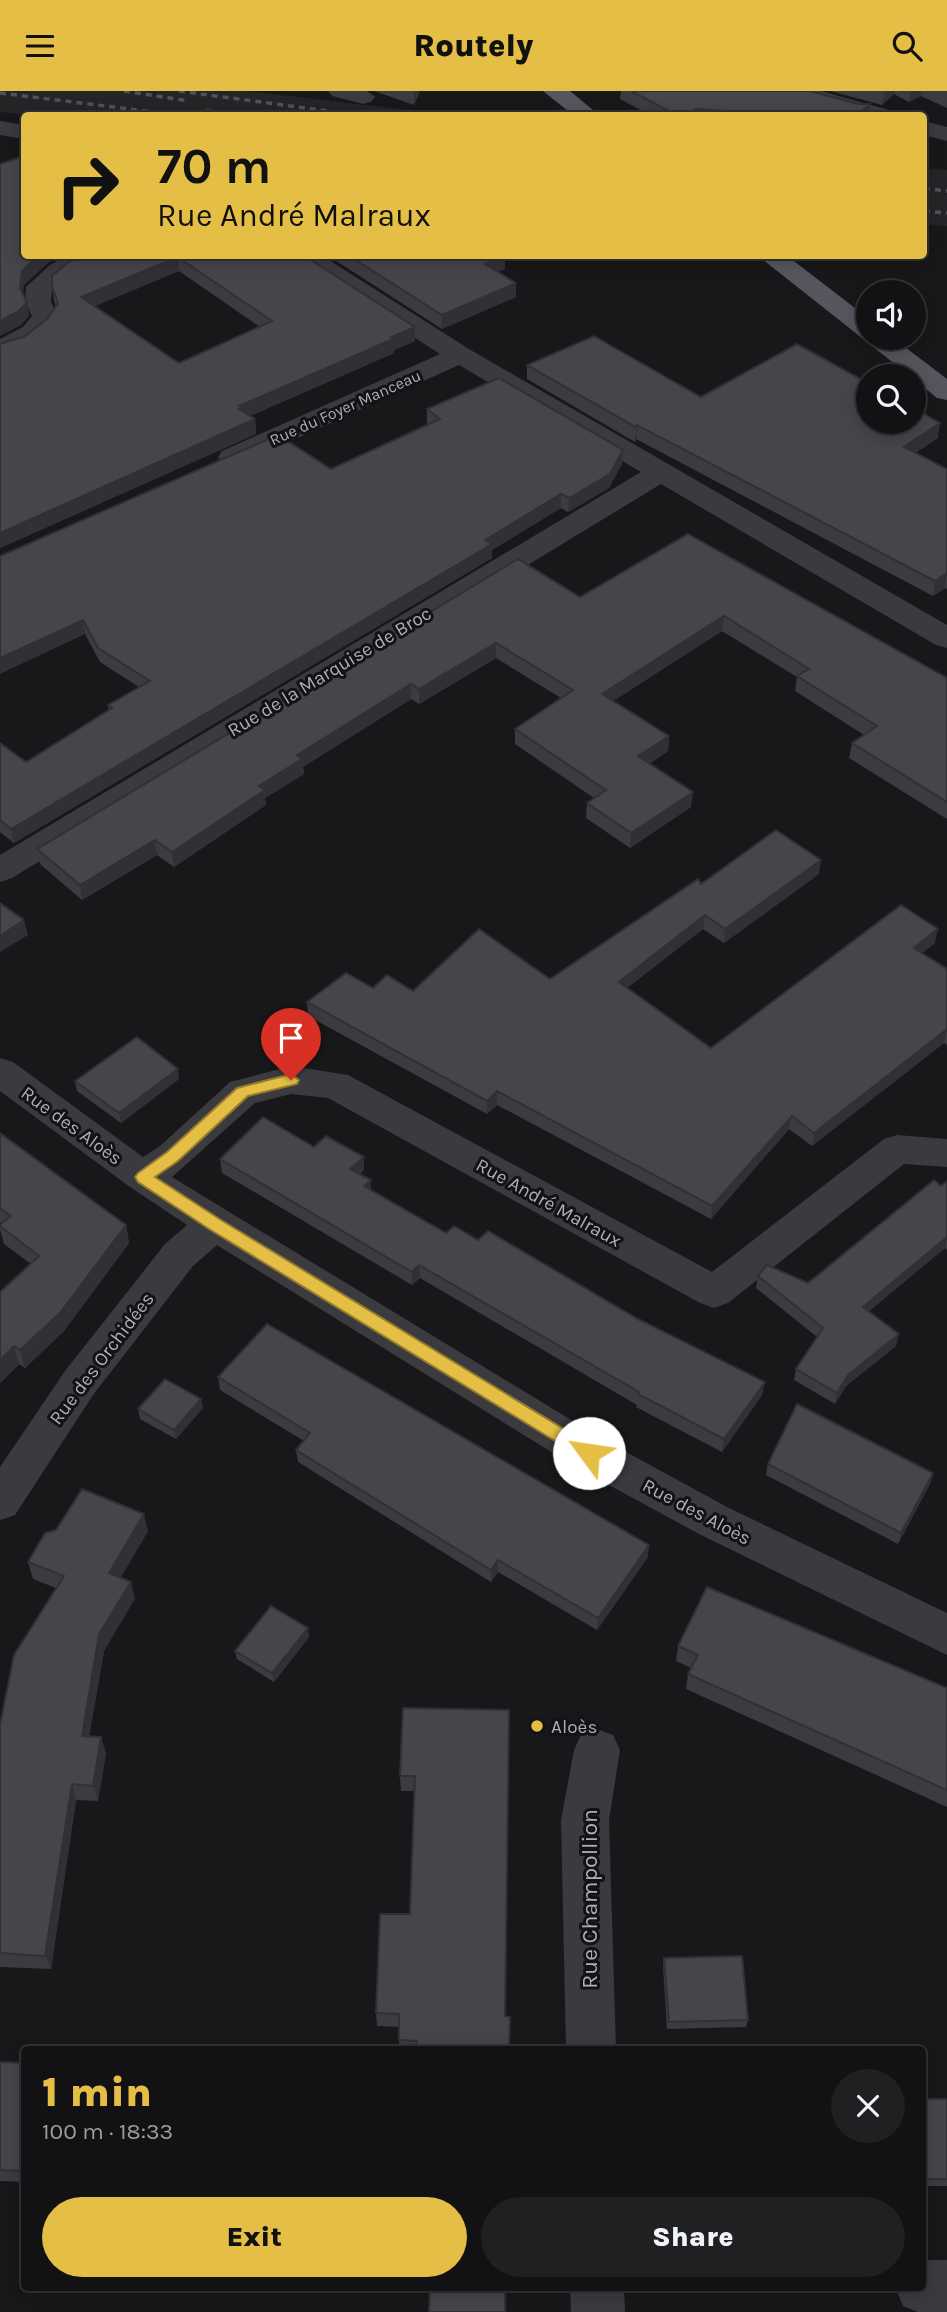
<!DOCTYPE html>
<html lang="en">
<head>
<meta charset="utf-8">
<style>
	:root { --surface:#121214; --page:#1f2022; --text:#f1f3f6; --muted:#9c9ea0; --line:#313234; --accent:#e5bf45 }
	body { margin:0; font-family:Karla,sans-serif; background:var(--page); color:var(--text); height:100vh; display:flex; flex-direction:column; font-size:26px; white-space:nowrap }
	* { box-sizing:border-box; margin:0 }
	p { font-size:23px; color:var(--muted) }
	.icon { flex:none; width:38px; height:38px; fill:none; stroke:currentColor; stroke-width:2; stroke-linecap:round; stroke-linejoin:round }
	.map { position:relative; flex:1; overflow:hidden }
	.panel { position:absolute; left:21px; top:1955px; width:905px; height:245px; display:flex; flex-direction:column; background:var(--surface); border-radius:7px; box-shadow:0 4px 18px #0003,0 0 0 2px var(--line) }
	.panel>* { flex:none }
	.banner { position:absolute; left:21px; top:21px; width:906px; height:147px; border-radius:7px; box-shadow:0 4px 18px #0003,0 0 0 2px var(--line); background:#e5bf45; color:#111; overflow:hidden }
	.tools { position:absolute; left:856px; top:189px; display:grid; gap:14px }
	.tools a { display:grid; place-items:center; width:70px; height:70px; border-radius:50%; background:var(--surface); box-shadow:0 4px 18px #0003,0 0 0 2px var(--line); font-size:35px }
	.pin { position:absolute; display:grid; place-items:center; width:60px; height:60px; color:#fff; margin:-72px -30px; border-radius:50% 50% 50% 0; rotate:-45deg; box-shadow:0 0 7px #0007 }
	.pin .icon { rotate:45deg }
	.me { position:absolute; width:77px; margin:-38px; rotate:301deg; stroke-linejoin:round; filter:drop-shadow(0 0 5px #0008) }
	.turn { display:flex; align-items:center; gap:24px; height:147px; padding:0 21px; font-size:32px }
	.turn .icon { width:91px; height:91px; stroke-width:2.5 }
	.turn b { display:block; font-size:49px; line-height:60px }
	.round { display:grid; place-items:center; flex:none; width:74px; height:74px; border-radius:37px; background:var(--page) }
	.headline { display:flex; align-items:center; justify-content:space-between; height:119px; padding:0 21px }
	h1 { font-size:42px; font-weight:800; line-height:52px; color:var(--accent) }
	.cta { display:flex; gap:14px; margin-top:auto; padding:14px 21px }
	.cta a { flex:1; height:80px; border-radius:42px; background:var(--accent); color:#111; font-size:28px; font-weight:800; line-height:80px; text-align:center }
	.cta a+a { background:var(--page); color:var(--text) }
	header { display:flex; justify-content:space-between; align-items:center; height:91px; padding:0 21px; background:var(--accent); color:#111; font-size:32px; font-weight:800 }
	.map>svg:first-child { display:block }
	.built { fill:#252427 }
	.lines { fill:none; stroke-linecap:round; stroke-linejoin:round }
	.minor { fill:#3a3a3f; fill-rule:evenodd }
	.major { fill:#56575e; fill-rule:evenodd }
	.rail { stroke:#515258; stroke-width:3.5; stroke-dasharray:6 5; stroke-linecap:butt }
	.wall { fill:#3c3b40; fill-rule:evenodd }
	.shaded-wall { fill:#313034 }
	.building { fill:#46454a; stroke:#313034; stroke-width:2; fill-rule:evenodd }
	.route { fill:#e5bf45; stroke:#957c2d; stroke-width:2 }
	.poi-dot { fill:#e5bf45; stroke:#131315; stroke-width:2.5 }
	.labels { text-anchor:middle; stroke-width:6; stroke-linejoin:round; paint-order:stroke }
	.far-street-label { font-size:16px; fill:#acaeb9; stroke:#131315 }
	.street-label { font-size:19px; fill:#acaeb9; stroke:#131315 }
	.poi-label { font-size:19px; fill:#acaeb9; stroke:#131315; text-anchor:start }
	.near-street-label { font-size:23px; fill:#acaeb9; stroke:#131315 }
</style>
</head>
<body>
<header><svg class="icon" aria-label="menu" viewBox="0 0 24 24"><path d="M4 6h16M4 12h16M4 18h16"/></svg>Routely<svg class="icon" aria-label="search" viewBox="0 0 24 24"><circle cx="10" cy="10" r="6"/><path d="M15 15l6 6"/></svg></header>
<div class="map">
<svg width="947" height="2221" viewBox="0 0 947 2221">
	<rect width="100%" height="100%" fill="#18181a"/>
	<g class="built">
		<polygon points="0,0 248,0 449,24 30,24 0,21"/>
		<polygon points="924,77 947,79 947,135 924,133"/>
	</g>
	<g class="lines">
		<g class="minor">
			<polygon points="328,0 367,0 375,6 371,11 363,13 332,5"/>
			<polygon points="783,0 821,0 889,19 893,24 857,24 787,5"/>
			<polygon points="0,30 24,34 24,48 0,44"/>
			<polygon points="924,30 947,36 947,50 924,44"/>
			<path d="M69,164H103L100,169L68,184L52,198L51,211L58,225C46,248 25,260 0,266V248L23,236L32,225L25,211L26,196L50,174Z"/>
			<polygon points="291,164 321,164 469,258 947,534 947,557 936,554 661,393 12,787 0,791 0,764 641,381 459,274 242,372 232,374 222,372 218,366 222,360 440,263 294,169"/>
			<polygon points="0,967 13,971 143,1066 160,1055 230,991 291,975 348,984 712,1181 884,1048 897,1044 947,1048 947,1076 904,1073 728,1212 714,1217 700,1212 328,1007 291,1003 255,1012 172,1086 604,1349 729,1417 947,1522 947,1564 699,1443 574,1375 217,1154 193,1175 93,1304 15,1424 0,1429 0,1376 65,1280 165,1153 187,1134 130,1096 0,1000"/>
			<polygon points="597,1638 613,1644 620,1659 609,1729 616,1958 566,1958 561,1729 574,1659 581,1644"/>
			<polygon points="922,2169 947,2169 947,2221 918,2221 903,2215 895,2196 922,2196"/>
			<polygon points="570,2196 624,2196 625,2221 571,2221"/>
		</g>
		<g class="major">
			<polygon points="543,0 570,0 599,24 573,24"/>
			<polygon points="757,164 786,164 868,227 868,247 893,247 947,288 947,309 937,307 914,288 914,285 910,285"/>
		</g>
		<g class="rail">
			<polyline points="124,0 189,10"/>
			<polyline points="179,0 357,24"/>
			<polyline points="0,2 178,24"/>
			<polyline points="924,97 947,100"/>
			<polyline points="924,120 947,122"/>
		</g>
	</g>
	<g class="wall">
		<polygon points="374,0 420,0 414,14"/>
		<polygon points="621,0 810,0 868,24 650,24 620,8"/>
		<polygon points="830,0 947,0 947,17 921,5 909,11 894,3 882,14"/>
		<path d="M84,164H303L415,250L394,259V262L250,325L255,328L256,343L0,457V253L25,245L47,228L56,216L54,210L52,196ZM179,180L260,236L179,272L95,215Z"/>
		<polygon points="327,164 505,164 505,178 498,181 516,192 516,206 442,238"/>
		<polygon points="527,274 701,306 938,347 915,362 947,378 947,498 945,497 933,505 636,348 635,351 527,288"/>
		<polygon points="427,318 622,373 609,397 568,421 561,417 492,459 492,467 14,752 0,741 0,652 26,671 108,619 108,614 139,596 100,571 85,543 0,465 331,378 428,334 427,333"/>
		<polygon points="688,443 947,587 947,728 849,667 852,652 864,644 795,600 797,586 722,540 613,610 669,645 668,660 649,673 691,716 630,757 586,727 587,712 594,707 515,653 515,638 561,607 496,567 419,613 411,608 303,676 304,683 265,707 266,714 174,776 157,764 82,809 40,773 37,758 580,506"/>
		<polygon points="819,783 724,852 703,838 627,897 711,957 935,852 922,862 947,878 947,954 944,952 812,1055 789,1038 711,1128 497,1014 487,1023 308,925 307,911 373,897 413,900 550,888 701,793"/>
		<polygon points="179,988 121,1032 77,1000 75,990"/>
		<polygon points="0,1042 126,1134 129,1152 64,1240 25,1277 19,1273 0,1292 0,1201 31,1173 4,1153 0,1138 0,1134 2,1133 0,1131"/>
		<polygon points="314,1056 364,1066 364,1079 360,1083 371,1099 446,1142 478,1149 765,1291 762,1304 722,1361 636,1316 637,1314 420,1187 412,1194 222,1082 220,1068"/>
		<polygon points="947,1090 947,1159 945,1157 869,1220 896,1255 846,1295 835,1313 794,1289 796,1278 817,1246 756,1197 758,1185 808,1192"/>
		<polygon points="218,1286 648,1466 597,1539 498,1481 491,1491 298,1371 296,1359 304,1350 220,1299"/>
		<polygon points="201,1308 203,1317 176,1348 140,1328 138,1318"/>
		<polygon points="768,1373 933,1382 930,1393 898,1453 766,1384"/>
		<polygon points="148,1440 121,1486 135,1507 104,1560 89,1646 106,1662 98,1710 76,1709 51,1878 0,1876 0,1634 56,1497 33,1488 28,1471"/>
		<polygon points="309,1546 274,1591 237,1568 235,1560"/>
		<polygon points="678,1555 947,1597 947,1716 686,1598 688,1583 691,1577 676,1570"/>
		<polygon points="403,1617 505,1925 509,1958 399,1958 399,1936 377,1935 376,1922 410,1823 415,1700 401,1700 400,1685"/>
		<polygon points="664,1867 748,1929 746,1936 667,1938 663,1875"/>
		<polygon points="0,1971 24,1972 24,2091 0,2090"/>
		<rect x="922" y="2008" width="25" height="87"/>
	</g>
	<g class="shaded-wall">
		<polygon points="414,0 420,0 414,14"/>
		<polygon points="885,0 895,0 894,3 882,14"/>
		<polygon points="911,0 922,0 921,5 909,11"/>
		<polygon points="870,13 868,24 857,24"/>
		<polygon points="696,18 696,24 688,24"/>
		<polygon points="39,164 62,164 48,172 24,194 22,211 20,197 22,180"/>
		<polygon points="505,164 505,178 485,187 485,173"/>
		<polygon points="178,166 179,180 83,220 81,206"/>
		<polygon points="516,192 516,206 442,238 442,224"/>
		<polygon points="27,211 29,225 21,234 0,245 0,230"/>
		<polygon points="415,236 415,250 394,259 394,262 243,328 239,315"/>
		<polygon points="255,328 256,343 0,457 0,442"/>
		<polygon points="940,332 938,347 901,371 904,356"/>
		<polygon points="637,334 636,348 635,351 636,336"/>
		<polygon points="623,359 622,373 609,397 568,421 569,407"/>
		<polygon points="561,403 561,417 492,459 492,467 14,752 11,738"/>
		<polygon points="947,482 945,497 933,505 935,490"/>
		<polygon points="724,525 722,540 601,618 602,603"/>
		<polygon points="83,529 85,543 0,583 0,567"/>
		<polygon points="496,552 496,567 419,613 419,598"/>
		<polygon points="411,593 411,608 303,676 304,683 265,707 266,714 174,776 172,761 259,695 297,664"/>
		<polygon points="669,645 668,660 637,680 638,665"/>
		<polygon points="693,701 691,716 630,757 631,742"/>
		<polygon points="155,749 157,764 82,809 80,794"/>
		<polygon points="821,769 819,783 724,852 725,838"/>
		<polygon points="705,824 703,838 618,904 619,891"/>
		<polygon points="24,829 28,844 0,861 0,845"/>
		<polygon points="938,838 935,852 911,870 914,857"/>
		<polygon points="947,938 944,952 812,1055 814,1042"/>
		<polygon points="178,978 179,988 121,1032 119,1022"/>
		<polygon points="497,1000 497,1014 487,1023 487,1010"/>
		<polygon points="792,1025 789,1038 711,1128 712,1115"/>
		<polygon points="364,1066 364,1079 351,1091 350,1078"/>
		<polygon points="371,1089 371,1103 364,1095"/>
		<polygon points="126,1134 129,1152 64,1240 25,1277 20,1259"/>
		<polygon points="947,1146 945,1157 861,1227 863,1216"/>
		<polygon points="419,1174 420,1187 412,1194 412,1181"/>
		<polygon points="899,1243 896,1255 846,1295 835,1313 837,1302 848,1284"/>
		<polygon points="14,1255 19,1273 0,1292 0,1269"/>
		<polygon points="765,1291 762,1304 722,1361 724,1348"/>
		<polygon points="201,1308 203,1317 176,1348 174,1339"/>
		<polygon points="933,1382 930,1393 898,1453 901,1442"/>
		<polygon points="144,1423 148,1440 113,1499 109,1482"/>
		<polygon points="649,1454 648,1466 597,1539 598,1527"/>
		<polygon points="498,1469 498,1481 491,1491 491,1479"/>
		<polygon points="131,1491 135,1507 104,1560 86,1661 82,1645 99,1543"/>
		<polygon points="308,1537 309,1546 274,1591 272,1582"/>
		<polygon points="101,1646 106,1662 98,1710 93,1695"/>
		<polygon points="72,1693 76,1709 51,1878 45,1865"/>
	</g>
	<g class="building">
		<polygon points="631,0 810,0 858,13 870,13 857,24 784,24 696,18 688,24 685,24 669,20"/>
		<polygon points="207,17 219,24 202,24"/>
		<polygon points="24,65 24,164 39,164 22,180 20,197 27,211 19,220 0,230 0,73"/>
		<path d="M84,164H303L415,236L391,246L393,248L239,315L242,317L239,318L255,328L0,442V253L25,245L47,228L58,212L52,196V185L67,172ZM178,166L185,171L272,230L179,272L81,206Z"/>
		<polygon points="348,164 504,164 485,173 516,192 442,224"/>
		<polygon points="594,245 701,306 797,253 868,292 868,331 914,331 914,317 940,332 904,356 947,378 947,482 935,490 637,334 636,336 527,274"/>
		<polygon points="499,287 623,359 610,383 569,407 561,403 485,449 492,453 11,738 0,729 0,652 26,671 112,617 108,614 150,590 98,557 83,529 0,567 0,465 278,344 331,378 440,328 427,318"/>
		<polygon points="688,443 947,587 947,711 852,652 877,635 797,585 809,578 724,525 602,603 669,645 638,665 693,701 631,742 587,712 606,699 515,638 573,599 496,552 419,598 411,593 297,664 302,668 259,695 265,699 172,761 155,749 80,794 37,758 518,468 580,506"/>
		<polygon points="776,739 821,769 725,838 705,824 619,891 711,957 901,814 938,838 914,857 947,878 947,938 814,1042 792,1025 712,1115 497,1000 487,1010 307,911 346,882 373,897 387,884 413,900 479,838 550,888 698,788 701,793"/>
		<polygon points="0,812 24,829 0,845"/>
		<polygon points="137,946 178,978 119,1022 75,990"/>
		<polygon points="263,1026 314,1056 326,1045 364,1066 350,1078 371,1089 364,1095 446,1142 454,1135 478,1149 488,1140 638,1228 765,1291 724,1348 638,1303 639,1301 419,1174 412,1181 220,1068"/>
		<polygon points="0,1042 126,1134 60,1222 20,1259 14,1255 0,1269 0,1201 39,1165 0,1135 0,1134 11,1125 0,1117"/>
		<polygon points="934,1089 941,1095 947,1090 947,1146 863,1216 899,1243 848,1284 837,1302 796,1278 823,1237 758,1185 767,1174 808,1192"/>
		<polygon points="267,1233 649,1454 598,1527 498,1469 491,1479 296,1359 310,1342 218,1286"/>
		<polygon points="165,1288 201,1308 174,1339 138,1318"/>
		<polygon points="797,1313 933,1382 901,1442 768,1373"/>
		<polygon points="82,1398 144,1423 109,1482 131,1491 99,1543 82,1645 101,1646 93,1695 72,1693 45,1865 0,1862 0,1634 14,1564 64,1485 28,1471 45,1442 56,1439"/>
		<polygon points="707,1496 947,1597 947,1699 688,1583 698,1564 678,1555"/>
		<polygon points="271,1515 308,1537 272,1582 235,1560"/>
		<polygon points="403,1617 509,1619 505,1925 510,1926 509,1958 417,1958 417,1950 399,1949 399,1923 376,1922 380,1823 410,1823 415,1685 400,1685"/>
		<polygon points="742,1865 748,1929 669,1931 664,1867"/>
		<polygon points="0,1971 24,1972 24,2080 0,2079"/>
		<rect x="922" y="2008" width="25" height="80"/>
		<polygon points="430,2196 505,2196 505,2221 429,2221"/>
	</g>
	<polygon class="route" points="291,983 299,989 297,993 248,1005 178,1070 155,1086 221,1129 595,1357 597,1362 595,1367 589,1369 583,1367 209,1138 138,1091 135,1086 138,1082 167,1061 237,997"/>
	<circle class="poi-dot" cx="537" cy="1635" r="7"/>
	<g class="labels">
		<g class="far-street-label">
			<text transform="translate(345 316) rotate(-24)" y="6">Rue du Foyer Manceau</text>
		</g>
		<g class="street-label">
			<text transform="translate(329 580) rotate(-31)" y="7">Rue de la Marquise de Broc</text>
			<text transform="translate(72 1034) rotate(36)" y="7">Rue des Aloès</text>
			<text transform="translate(549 1111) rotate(29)" y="7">Rue André Malraux</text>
			<text transform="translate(101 1267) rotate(-53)" y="7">Rue des Orchidées</text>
			<text transform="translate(697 1420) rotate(28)" y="7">Rue des Aloès</text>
		</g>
		<g class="poi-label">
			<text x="551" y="1642">Aloès</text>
		</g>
		<g class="near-street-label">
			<text transform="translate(589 1808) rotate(-90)" y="8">Rue Champollion</text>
		</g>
	</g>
</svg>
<div class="tools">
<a><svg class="icon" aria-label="sound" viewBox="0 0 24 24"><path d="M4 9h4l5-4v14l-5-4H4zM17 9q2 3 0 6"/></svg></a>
<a><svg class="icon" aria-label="search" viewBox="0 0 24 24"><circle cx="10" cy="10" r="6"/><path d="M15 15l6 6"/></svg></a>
</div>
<div class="pin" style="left:291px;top:989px;background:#d93025"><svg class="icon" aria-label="arrive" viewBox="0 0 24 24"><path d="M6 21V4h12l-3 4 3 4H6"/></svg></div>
<svg class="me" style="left:589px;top:1362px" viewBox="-20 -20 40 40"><circle r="19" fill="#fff"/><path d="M0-13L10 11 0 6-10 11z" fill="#e5bf45"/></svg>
<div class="banner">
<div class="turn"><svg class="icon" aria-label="right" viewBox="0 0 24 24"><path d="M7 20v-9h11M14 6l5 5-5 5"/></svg><div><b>70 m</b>Rue André Malraux</div></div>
</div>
<section class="panel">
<div class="headline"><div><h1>1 min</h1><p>100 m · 18:33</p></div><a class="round"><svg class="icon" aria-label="close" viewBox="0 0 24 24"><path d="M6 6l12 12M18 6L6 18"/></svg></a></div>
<div class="cta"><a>Exit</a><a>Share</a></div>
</section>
</div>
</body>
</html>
